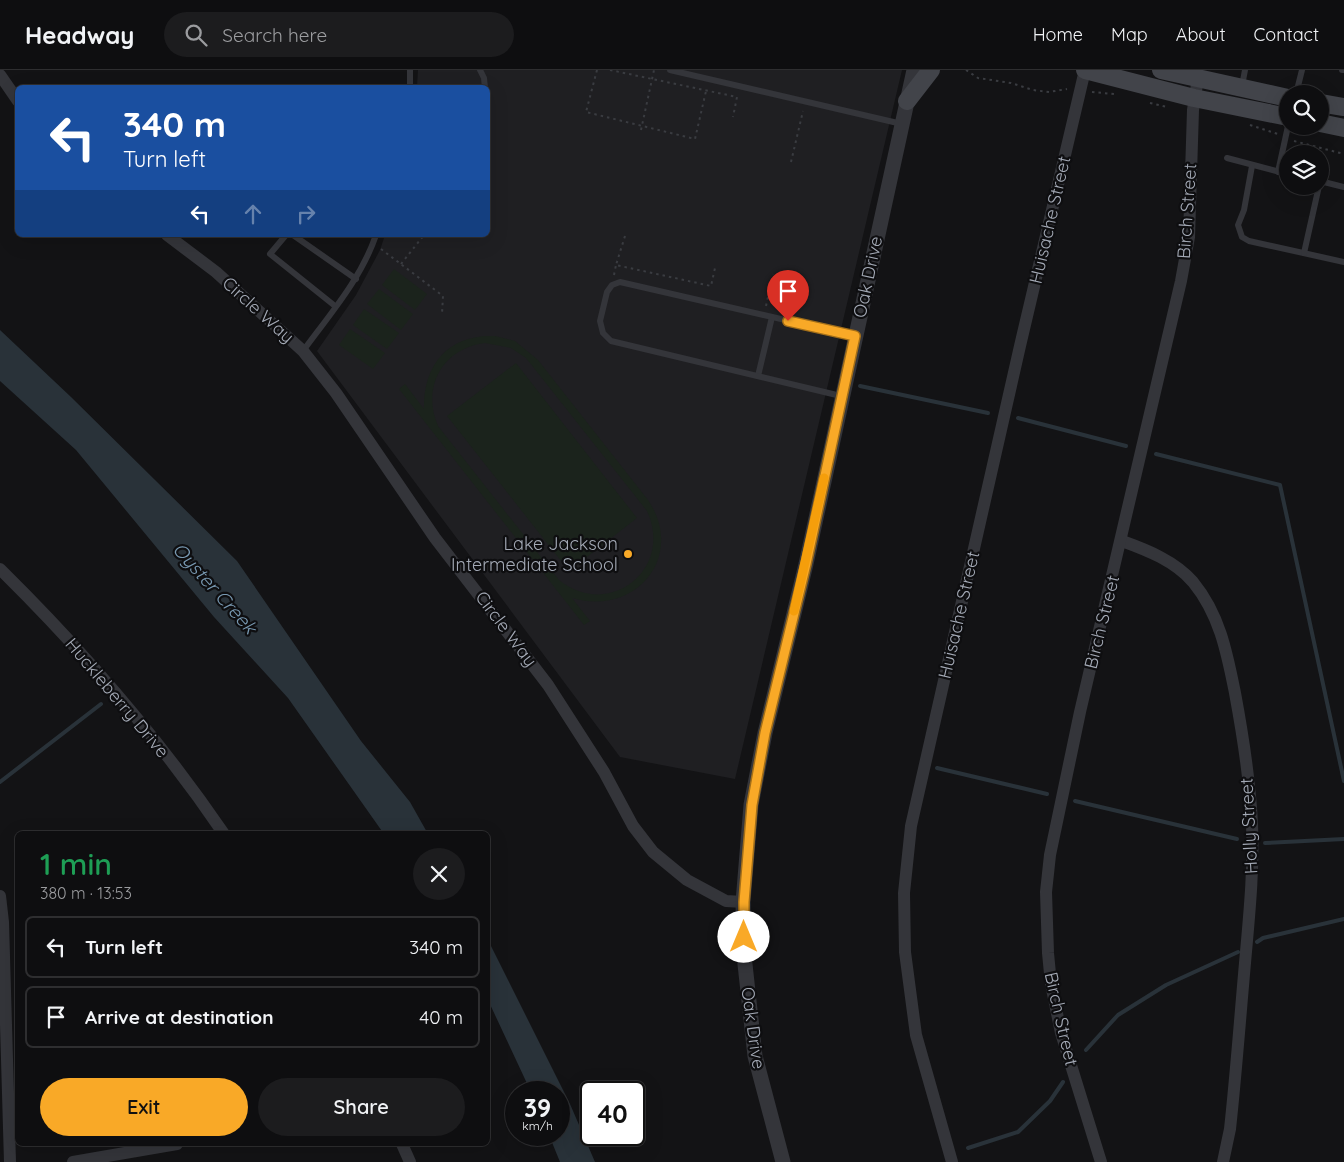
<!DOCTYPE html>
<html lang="en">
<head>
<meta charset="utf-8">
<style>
	:root { --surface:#0e0e10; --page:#1c1c1e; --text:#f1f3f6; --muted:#9b9c9f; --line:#2e2e30; --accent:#f9a927 }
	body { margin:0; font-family:Quicksand,sans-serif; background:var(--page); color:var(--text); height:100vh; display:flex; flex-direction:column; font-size:19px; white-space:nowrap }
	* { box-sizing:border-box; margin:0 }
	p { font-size:16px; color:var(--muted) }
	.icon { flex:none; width:28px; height:28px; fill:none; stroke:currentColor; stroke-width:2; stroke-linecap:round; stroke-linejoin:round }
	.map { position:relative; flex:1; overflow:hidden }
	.sheet { position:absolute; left:15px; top:761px; width:475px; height:315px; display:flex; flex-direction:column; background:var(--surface); border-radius:8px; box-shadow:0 5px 20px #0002,0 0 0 1px var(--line) }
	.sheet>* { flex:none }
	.hud { position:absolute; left:15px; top:15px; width:475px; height:152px; border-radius:8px; box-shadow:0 5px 20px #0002,0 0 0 1px var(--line); background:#1a4fa0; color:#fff; overflow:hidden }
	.buttons { position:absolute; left:1279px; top:15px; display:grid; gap:10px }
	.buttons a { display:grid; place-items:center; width:50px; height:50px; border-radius:50%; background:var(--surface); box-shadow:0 5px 20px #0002,0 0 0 1px var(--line); font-size:25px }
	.speed { position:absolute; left:505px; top:1011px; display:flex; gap:10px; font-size:25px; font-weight:700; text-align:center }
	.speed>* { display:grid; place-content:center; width:65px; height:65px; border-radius:50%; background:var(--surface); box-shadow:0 5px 20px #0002,0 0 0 1px var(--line); line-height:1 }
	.speed small { font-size:12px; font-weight:400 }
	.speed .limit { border:2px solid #111; border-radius:8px; background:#fff; color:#111 }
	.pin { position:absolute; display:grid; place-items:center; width:42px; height:42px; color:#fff; margin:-51px -21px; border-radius:50% 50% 50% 0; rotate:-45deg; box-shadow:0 0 5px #0007 }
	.pin .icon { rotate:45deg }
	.me { position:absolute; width:55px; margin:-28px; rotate:0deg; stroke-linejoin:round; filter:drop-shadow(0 0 4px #0008) }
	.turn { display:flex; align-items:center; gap:18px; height:105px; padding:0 25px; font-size:22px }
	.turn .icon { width:65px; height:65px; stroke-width:2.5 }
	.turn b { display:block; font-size:35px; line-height:42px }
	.lanes { display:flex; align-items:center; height:48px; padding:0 25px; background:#0003; justify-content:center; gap:25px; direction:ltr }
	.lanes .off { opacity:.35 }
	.round { display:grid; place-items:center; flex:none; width:52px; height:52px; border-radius:26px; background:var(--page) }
	.overview { display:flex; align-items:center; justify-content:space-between; height:85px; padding:0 25px }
	h1 { font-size:30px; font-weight:600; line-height:38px; color:#1e9e55 }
	.button { display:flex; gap:10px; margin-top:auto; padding:10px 25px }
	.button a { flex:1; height:58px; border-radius:30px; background:var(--accent); color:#111; font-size:20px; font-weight:600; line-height:58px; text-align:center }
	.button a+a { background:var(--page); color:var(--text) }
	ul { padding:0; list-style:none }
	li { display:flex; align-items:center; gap:15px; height:62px; margin:0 10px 8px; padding:0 15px; border:2px solid var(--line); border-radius:8px }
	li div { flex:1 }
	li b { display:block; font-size:19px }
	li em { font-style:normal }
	header { display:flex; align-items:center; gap:30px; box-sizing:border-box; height:70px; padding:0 25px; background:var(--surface); border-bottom:1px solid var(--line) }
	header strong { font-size:24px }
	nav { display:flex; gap:28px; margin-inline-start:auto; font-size:18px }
	.search { width:350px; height:45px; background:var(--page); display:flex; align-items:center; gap:12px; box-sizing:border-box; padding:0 18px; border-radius:28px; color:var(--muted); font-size:19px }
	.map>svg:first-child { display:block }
	.built { fill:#1f1f22 }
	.green { fill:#1b231c; fill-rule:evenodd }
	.water { fill:#293239 }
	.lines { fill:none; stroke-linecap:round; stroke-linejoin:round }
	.stream { stroke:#293239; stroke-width:4 }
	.path { stroke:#3a3c41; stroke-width:2; stroke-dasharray:2.5 4; stroke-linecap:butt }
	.service { stroke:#34353a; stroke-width:6 }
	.minor { stroke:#34353a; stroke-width:12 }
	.tertiary { stroke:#34353a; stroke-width:15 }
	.secondary { stroke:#42444a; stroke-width:18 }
	.route-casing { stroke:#a26e19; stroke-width:12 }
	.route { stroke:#f9a927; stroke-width:9 }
	.slow { stroke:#f59e0b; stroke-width:9 }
	.poi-dot { fill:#f9a927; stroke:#0e0e10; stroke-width:2 }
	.labels { text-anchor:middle; stroke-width:4.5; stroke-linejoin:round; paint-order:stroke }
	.street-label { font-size:18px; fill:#a4aab6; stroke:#0e0e10 }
	.poi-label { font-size:18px; fill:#a4aab6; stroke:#0e0e10; text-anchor:end }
	.water-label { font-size:19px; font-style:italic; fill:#799ab3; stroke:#0e0e10 }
</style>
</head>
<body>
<header>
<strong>Headway</strong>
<div class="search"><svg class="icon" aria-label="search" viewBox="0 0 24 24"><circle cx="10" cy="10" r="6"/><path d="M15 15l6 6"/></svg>Search here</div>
<nav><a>Home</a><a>Map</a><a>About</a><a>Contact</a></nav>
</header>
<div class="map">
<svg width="1344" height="1092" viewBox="0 0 1344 1092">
	<rect width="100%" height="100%" fill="#131315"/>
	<polygon class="built" points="418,0 902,0 735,709 620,687 317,281 356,225 380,180 385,165 488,165 488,18 417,17"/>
	<g class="green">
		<polygon points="394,199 427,224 415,240 382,215"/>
		<polygon points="379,219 413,244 401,260 367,234"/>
		<polygon points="364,239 399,263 387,279 353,255"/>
		<polygon points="350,259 385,283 373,299 339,275"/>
		<path d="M495,266L515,271L538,290L648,430C686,486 636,547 572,528L590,551L584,555L399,319L405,314L424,339C423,294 449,264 495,266ZM485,273L511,278L526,288L647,441C674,500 609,550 559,510L438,356C421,317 443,278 485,273Z"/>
		<polygon points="516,293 637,448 569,501 447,346"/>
	</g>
	<g class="water">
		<polygon points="0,260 71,327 237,491 361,671 410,732 428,764 384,764 288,628 214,547 76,380 0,311"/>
		<polygon points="488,870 570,1034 595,1092 560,1092 549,1065 559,1065 559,1022 531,1022 488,930"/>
	</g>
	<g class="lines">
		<g class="stream">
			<polyline points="860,316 988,343"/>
			<polyline points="1018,348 1126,376"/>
			<polyline points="1156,384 1280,415 1344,711"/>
			<polyline points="937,698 1047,724"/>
			<polyline points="0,712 101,634"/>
			<polyline points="1075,731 1237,769"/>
			<polyline points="1265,773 1344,769"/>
			<polyline points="1257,872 1263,868 1344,849"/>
			<polyline points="1086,980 1118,945 1166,915 1238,882"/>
			<polyline points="968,1078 1018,1062 1050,1031 1063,1012"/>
		</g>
		<g class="path">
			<polyline points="597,0 586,42 695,69 706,21"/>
			<polyline points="610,0 737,27 733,47"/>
			<polyline points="966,0 978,8 1011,13 1033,20 1049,22 1067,19"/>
			<polyline points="172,18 174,15 178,18"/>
			<polyline points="1092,22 1114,24"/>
			<polyline points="1150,33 1167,37"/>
			<polyline points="1250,55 1278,64"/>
			<polyline points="641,60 654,0"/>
			<polyline points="1294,71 1344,84"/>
			<polyline points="791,92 803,41"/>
			<polyline points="625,166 616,195 711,216 715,198"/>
			<polyline points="381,179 443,226 442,244"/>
			<polyline points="401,194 424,165"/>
			<polyline points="614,205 616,195"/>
			<polyline points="766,236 773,204"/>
		</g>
		<g class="service">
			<polyline points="480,0 484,8 485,18"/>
			<polyline points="670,0 902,54"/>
			<polyline points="1342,0 1344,0"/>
			<polyline points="1242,16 1245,0"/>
			<polyline points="410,18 410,0"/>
			<polyline points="1296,24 1302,0"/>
			<polyline points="1227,88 1288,104"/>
			<polyline points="1252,96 1244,140 1238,155 1242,167 1249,171 1344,192"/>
			<polyline points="1278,102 1288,56"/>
			<polyline points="1320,111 1344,117"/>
			<polyline points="286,165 270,184 335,236"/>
			<polyline points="293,165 356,209"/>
			<polyline points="1304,183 1319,116"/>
			<path d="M303,281C330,244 361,209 376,165"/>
			<polyline points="758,306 772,247"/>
			<polyline points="841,326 611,271 603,263 600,251 607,222 612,215 620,212 855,266"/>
		</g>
		<g class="minor">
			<polyline points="0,5 18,31"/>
			<polyline points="167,165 216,202 303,281 336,323 435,468 548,615 604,702 633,756 653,782 687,810 726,831 743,832"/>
			<path d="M1122,471C1147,480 1175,491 1193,512C1220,545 1227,583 1235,623C1243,666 1250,710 1252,754C1254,801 1249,847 1245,893C1240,949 1236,1004 1230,1059L1223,1092"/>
			<path d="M0,499C81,579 160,670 224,764"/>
			<polyline points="0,826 3,852 10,1092"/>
			<polyline points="402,1074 410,1092"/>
			<polyline points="73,1092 177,1074"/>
			<polyline points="952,1092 916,965 905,882 904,823 911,756 1020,276 1085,0"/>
			<polyline points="1101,1092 1061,963 1051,914 1048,883 1046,822 1050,785 1080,642 1181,211 1189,167 1193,40 1198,8"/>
		</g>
		<polyline class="tertiary" points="783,1092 755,986 744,885 743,832 751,735 765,663 806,494 914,0"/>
		<g class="secondary">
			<polyline points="1085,0 1194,28 1288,47"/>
			<polyline points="1161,0 1288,28"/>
			<polyline points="907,31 931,0"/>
			<polyline points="1320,33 1344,37"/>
			<polyline points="1320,53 1344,58"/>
		</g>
	</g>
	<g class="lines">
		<defs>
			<polyline id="route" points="744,867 744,832 752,735 765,663 806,494 855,266 788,251"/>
		</defs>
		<use href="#route" class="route-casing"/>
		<use href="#route" class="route"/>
		<polyline class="slow" points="794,541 824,408"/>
	</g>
	<circle class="poi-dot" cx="628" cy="484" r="5"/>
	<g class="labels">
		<g class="street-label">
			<text transform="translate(1187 141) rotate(-86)" y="6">Birch Street</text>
			<text transform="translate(1050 150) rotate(-77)" y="6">Huisache Street</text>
			<text transform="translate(868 207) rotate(-78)" y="6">Oak Drive</text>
			<text transform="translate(258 240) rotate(42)" y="6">Circle Way</text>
			<text transform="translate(959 545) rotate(-77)" y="6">Huisache Street</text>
			<text transform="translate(1102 552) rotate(-76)" y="6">Birch Street</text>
			<text transform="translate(506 559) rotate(53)" y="6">Circle Way</text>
			<text transform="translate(117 628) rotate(50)" y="6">Huckleberry Drive</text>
			<text transform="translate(1249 756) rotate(-93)" y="6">Holly Street</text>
			<text transform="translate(1061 949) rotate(77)" y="6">Birch Street</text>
			<text transform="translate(753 958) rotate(82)" y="6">Oak Drive</text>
		</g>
		<g class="poi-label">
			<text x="618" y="480">Lake Jackson<tspan x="618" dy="21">Intermediate School</tspan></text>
		</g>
		<g class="water-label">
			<text transform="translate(215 518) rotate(48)" y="7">Oyster Creek</text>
		</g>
	</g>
</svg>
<div class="buttons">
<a><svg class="icon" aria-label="search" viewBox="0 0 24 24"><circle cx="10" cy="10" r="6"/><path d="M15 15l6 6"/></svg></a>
<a><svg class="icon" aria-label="layers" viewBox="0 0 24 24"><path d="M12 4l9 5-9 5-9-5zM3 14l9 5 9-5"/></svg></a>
</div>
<div class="speed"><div>39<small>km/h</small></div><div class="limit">40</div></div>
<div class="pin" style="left:788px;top:251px;background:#d93025"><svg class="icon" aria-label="arrive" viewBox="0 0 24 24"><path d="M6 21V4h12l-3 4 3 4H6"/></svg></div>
<svg class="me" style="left:744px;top:867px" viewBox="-20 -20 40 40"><circle r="19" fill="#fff"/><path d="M0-13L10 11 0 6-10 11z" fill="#f9a927"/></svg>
<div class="hud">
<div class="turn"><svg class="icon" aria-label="left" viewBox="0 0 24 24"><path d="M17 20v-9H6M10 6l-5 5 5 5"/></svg><div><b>340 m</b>Turn left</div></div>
<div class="lanes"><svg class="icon" aria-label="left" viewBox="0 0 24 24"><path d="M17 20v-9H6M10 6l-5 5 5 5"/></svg><svg class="icon off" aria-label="ahead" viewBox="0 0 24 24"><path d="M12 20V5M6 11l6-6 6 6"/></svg><svg class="icon off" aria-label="right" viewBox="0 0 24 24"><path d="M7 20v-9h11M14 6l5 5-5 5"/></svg></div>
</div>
<section class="sheet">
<div class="overview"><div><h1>1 min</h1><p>380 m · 13:53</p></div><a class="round"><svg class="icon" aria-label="close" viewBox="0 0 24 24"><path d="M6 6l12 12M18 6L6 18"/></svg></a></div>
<ul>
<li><svg class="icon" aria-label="left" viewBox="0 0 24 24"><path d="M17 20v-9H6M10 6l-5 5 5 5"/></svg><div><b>Turn left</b></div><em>340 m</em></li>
<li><svg class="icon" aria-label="arrive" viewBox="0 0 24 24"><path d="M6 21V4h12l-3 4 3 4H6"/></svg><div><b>Arrive at destination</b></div><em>40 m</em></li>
</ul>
<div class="button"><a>Exit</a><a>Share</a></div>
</section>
</div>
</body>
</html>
